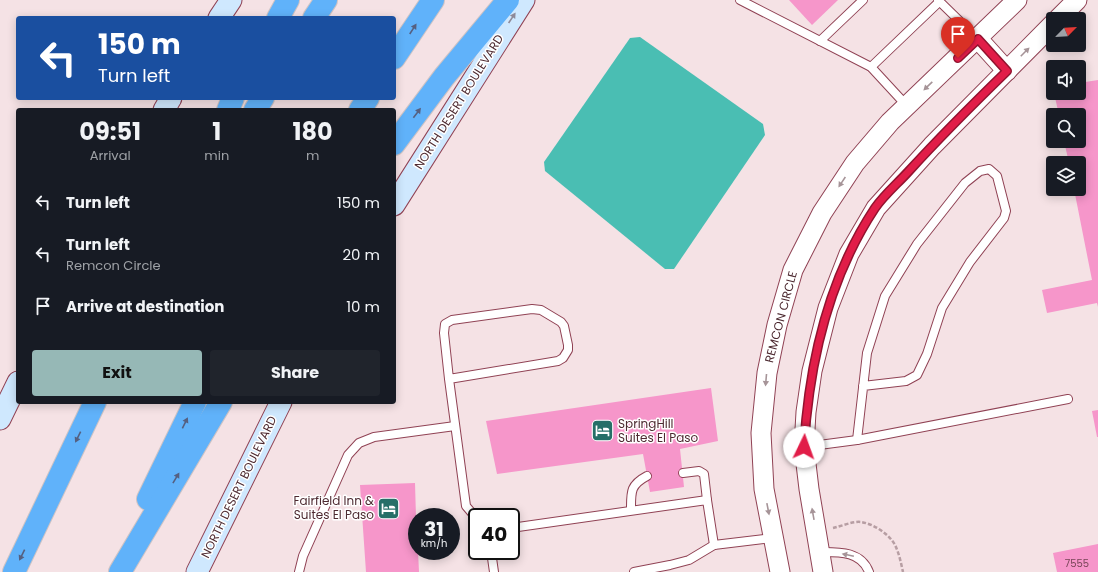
<!DOCTYPE html>
<html lang="en">
<head>
<meta charset="utf-8">
<style>
	:root { --surface:#171b24; --page:#20242c; --text:#f1f3f6; --muted:#9ea1a6; --accent:#96b8b6 }
	body { margin:0; font-family:Poppins,sans-serif; background:var(--page); color:var(--text); height:100vh; display:flex; flex-direction:column; font-size:15px; white-space:nowrap }
	* { box-sizing:border-box; margin:0 }
	p { font-size:13px; color:var(--muted) }
	.icon { flex:none; width:22px; height:22px; fill:none; stroke:currentColor; stroke-width:2; stroke-linecap:round; stroke-linejoin:round }
	.map { position:relative; flex:1; overflow:hidden }
	.side { position:absolute; left:16px; top:108px; width:380px; height:296px; display:flex; flex-direction:column; background:var(--surface); border-radius:4px; box-shadow:0 2px 10px #0003 }
	.side>* { flex:none }
	.guide { position:absolute; left:16px; top:16px; width:380px; height:84px; border-radius:4px; box-shadow:0 2px 10px #0003; background:#1a4fa0; color:#fff; overflow:hidden }
	.needle { width:26px; rotate:66deg }
	.buttons { position:absolute; left:1046px; top:12px; display:grid; gap:8px }
	.buttons a { display:grid; place-items:center; width:40px; height:40px; border-radius:4px; background:var(--surface); box-shadow:0 2px 10px #0003; font-size:20px }
	.speed { position:absolute; left:408px; top:508px; display:flex; gap:8px; font-size:20px; font-weight:700; text-align:center }
	.speed>* { display:grid; place-content:center; width:52px; height:52px; border-radius:50%; background:var(--surface); box-shadow:0 2px 10px #0003; line-height:1 }
	.speed small { font-size:10px; font-weight:400 }
	.speed .limit { border:2px solid #111; border-radius:6px; background:#fff; color:#111 }
	.pin { position:absolute; display:grid; place-items:center; width:34px; height:34px; color:#fff; margin:-41px -17px; border-radius:50% 50% 50% 0; rotate:-45deg; box-shadow:0 0 4px #0007 }
	.pin .icon { rotate:45deg }
	.me { position:absolute; width:44px; margin:-22px; rotate:3deg; stroke-linejoin:round; filter:drop-shadow(0 0 3px #0008) }
	.turn { display:flex; align-items:center; gap:14px; height:84px; padding:0 16px; font-size:18px }
	.turn .icon { width:52px; height:52px; stroke-width:2.5 }
	.turn b { display:block; font-size:28px; line-height:34px }
	.eta { display:flex; justify-content:space-evenly; align-items:center; height:68px; text-align:center }
	.eta b { font-size:24px; font-weight:700; line-height:28px }
	.action { display:flex; gap:8px; margin-top:auto; padding:8px 16px }
	.action a { flex:1; height:46px; border-radius:4px; background:var(--accent); color:#111; font-size:16px; font-weight:700; line-height:46px; text-align:center }
	.action a+a { background:var(--page); color:var(--text) }
	ul { padding:0; list-style:none }
	li { display:flex; align-items:center; gap:12px; height:52px; padding:0 16px }
	li div { flex:1 }
	li b { display:block; font-size:15px }
	li em { font-style:normal }
	.map>svg:first-child { display:block }
	.water { fill:#4abeb3 }
	.building { fill:#f696ca }
	.lines { fill:none; stroke-linecap:round; stroke-linejoin:round }
	.service-casing { stroke:#904254; stroke-width:10 }
	.tertiary-casing { stroke:#904254; stroke-width:21 }
	.secondary-casing { stroke:#904254; stroke-width:23 }
	.motorway-casing { stroke:#cdc3c5; stroke-width:24 }
	.path { stroke:#b79ea3; stroke-width:2.5; stroke-dasharray:4 2; stroke-linecap:butt }
	.service { stroke:#fff; stroke-width:8 }
	.tertiary { stroke:#fff; stroke-width:19 }
	.secondary { stroke:#cfe8fe; stroke-width:21 }
	.motorway { stroke:#60b2fa; stroke-width:22 }
	.oneway { fill:#8e8998 }
	.oneway2 { fill:#556081 }
	.oneway3 { fill:#a69498 }
	.route-casing { stroke:#92132f; stroke-width:10 }
	.route { stroke:#e11d48; stroke-width:7 }
	.labels { text-anchor:middle; stroke-width:3; stroke-linejoin:round; paint-order:stroke }
	.number-label { font-size:10px; fill:#774557 }
	.street-label { font-size:12px; fill:#4d2a31; stroke:#fff }
	.poi-label { font-size:12px; fill:#4d2a31; stroke:#fff; text-anchor:start }
</style>
</head>
<body>
<div class="map">
<svg width="1098" height="572" viewBox="0 0 1098 572">
	<rect width="100%" height="100%" fill="#f5e2e5"/>
	<polygon class="water" points="640,37 763,124 765,135 674,269 665,269 545,171 544,162 630,38"/>
	<g class="building">
		<polygon points="789,0 838,0 812,25"/>
		<polygon points="1098,80 1098,307 1097,303 1047,313 1042,290 1092,280 1074,189 1079,189 1079,163 1069,163 1064,141 1079,141 1079,115 1059,115 1054,93 1079,93 1079,83"/>
		<polygon points="711,388 718,441 680,449 684,487 650,492 643,454 497,474 486,421"/>
		<polygon points="1098,410 1098,437 1097,437 1092,411"/>
		<polygon points="415,483 417,551 418,551 419,572 366,572 360,485"/>
		<polygon points="1098,544 1098,572 1057,572 1053,553"/>
	</g>
	<g class="lines">
		<defs>
			<g id="service">
				<polyline points="740,0 871,67 907,106"/>
				<polyline points="938,0 977,38"/>
				<polyline points="820,41 863,0"/>
				<polyline points="871,67 939,2"/>
				<polyline points="449,379 558,361 563,358 568,350 568,345 564,326 561,322 541,310 532,309 452,320 445,324 444,333 449,379 466,506 477,519"/>
				<polyline points="857,440 867,353 885,296 917,244 965,183 980,171 989,169 997,176 1006,211 1004,218 970,262 942,308 927,354 917,375 906,381 863,386"/>
				<polyline points="804,447 857,440 1068,399"/>
				<polyline points="683,473 699,471 704,474 707,500"/>
				<path d="M631,510C631,492 630,485 647,476"/>
				<polyline points="511,528 707,500 714,545"/>
				<polyline points="491,551 494,572"/>
				<path d="M820,552C839,552 861,551 869,572"/>
				<polyline points="299,572 303,556 348,455 359,443 374,437 455,426"/>
				<polyline points="634,572 670,565 689,560 714,545 773,538"/>
			</g>
			<g id="tertiary">
				<polyline points="1058,19 1077,0"/>
				<polyline points="978,39 1007,71"/>
				<polyline points="780,572 764,489 761,433 767,373 777,325 793,270 822,213 855,163 890,122 1017,0"/>
				<polyline points="823,572 809,489 804,447 806,412 812,371 828,308 849,254 876,208 932,146 1053,24"/>
			</g>
			<g id="secondary">
				<polyline points="219,18 231,0"/>
				<polyline points="164,110 171,98"/>
				<polyline points="394,205 524,0"/>
				<polyline points="0,419 18,382"/>
				<polyline points="197,572 281,402"/>
			</g>
			<g id="motorway">
				<polyline points="278,18 288,0"/>
				<polyline points="314,18 326,0"/>
				<polyline points="394,58 433,0"/>
				<polyline points="228,110 233,98"/>
				<polyline points="255,110 263,98"/>
				<polyline points="360,110 368,98"/>
				<polyline points="394,144 444,77 508,0"/>
				<polyline points="148,499 195,402"/>
				<polyline points="14,572 95,402"/>
				<polyline points="120,572 221,402"/>
			</g>
		</defs>
		<use href="#service" class="service-casing"/>
		<use href="#tertiary" class="tertiary-casing"/>
		<use href="#secondary" class="secondary-casing"/>
		<use href="#motorway" class="motorway-casing"/>
		<path class="path" d="M833,528C842,526 853,521 861,522C874,524 889,534 895,545C899,553 901,563 903,572"/>
		<use href="#service" class="service"/>
		<use href="#tertiary" class="tertiary"/>
		<use href="#secondary" class="secondary"/>
		<use href="#motorway" class="motorway"/>
	</g>
	<defs><path id="oneway-solid" d="M-6-.8H1V-3.2L6.5 0L1 3.2V.8H-6Z"/></defs>
	<use class="oneway" href="#oneway-solid" transform="translate(512 18) rotate(-56)"/>
	<g class="oneway2">
		<use href="#oneway-solid" transform="translate(413 29) rotate(-57)"/>
		<use href="#oneway-solid" transform="translate(417 113) rotate(-53)"/>
		<use href="#oneway-solid" transform="translate(185 423) rotate(-64)"/>
		<use href="#oneway-solid" transform="translate(78 437) rotate(116)"/>
		<use href="#oneway-solid" transform="translate(176 478) rotate(-59)"/>
		<use href="#oneway-solid" transform="translate(22 555) rotate(116)"/>
	</g>
	<g class="oneway3">
		<use href="#oneway-solid" transform="translate(1025 52) rotate(-45)"/>
		<use href="#oneway-solid" transform="translate(928 86) rotate(136)"/>
		<use href="#oneway-solid" transform="translate(842 182) rotate(124)"/>
		<use href="#oneway-solid" transform="translate(766 380) rotate(95)"/>
		<use href="#oneway-solid" transform="translate(768 509) rotate(79)"/>
		<use href="#oneway-solid" transform="translate(813 514) rotate(-100)"/>
		<use href="#oneway-solid" transform="translate(848 555) rotate(-168)"/>
	</g>
	<g class="lines">
		<defs>
			<path id="route" d="M804,447C809,363 828,279 875,208C884,195 897,184 908,172C940,137 973,104 1007,71L978,39L958,58"/>
		</defs>
		<use href="#route" class="route-casing"/>
		<use href="#route" class="route"/>
	</g>
	<defs>
		<symbol id="hotel-square" viewBox="-11 -11 22 22"><rect x="-9" y="-9" width="18" height="18" rx="4" fill="#266f68" stroke="#fff"/><path d="M-6-4.5h1.5V1H6V5H4.5V3h-9V5H-6ZM-4 0a1.8 1.8 0 1 1 3.6 0ZM.5 0V-2.5h3Q6-2.5 6 0Z" fill="#fff"/></symbol>
	</defs>
	<g fill-rule="evenodd">
		<use href="#hotel-square" x="590" y="418" width="25" height="25"/>
		<use href="#hotel-square" x="376" y="496" width="25" height="25"/>
	</g>
	<g class="labels">
		<g class="number-label">
			<text x="1077" y="567">7555</text>
		</g>
		<g class="street-label">
			<text transform="translate(459 102) rotate(-58)" y="4">NORTH DESERT BOULEVARD</text>
			<text transform="translate(781 317) rotate(-75)" y="4">REMCON CIRCLE</text>
			<text transform="translate(239 487) rotate(-64)" y="4">NORTH DESERT BOULEVARD</text>
		</g>
		<g class="poi-label">
			<text x="618" y="428">SpringHill<tspan x="618" dy="14">Suites El Paso</tspan></text>
			<text x="374" y="505" text-anchor="end">Fairfield Inn &amp;<tspan x="374" dy="14">Suites El Paso</tspan></text>
		</g>
	</g>
</svg>
<div class="buttons">
<a><svg class="needle" viewBox="-14 -14 28 28"><path d="M0-13l5 13h-10z" fill="#e53935"/><path d="M0 13l5-13h-10z" fill="#9ea1a6"/></svg></a>
<a><svg class="icon" aria-label="sound" viewBox="0 0 24 24"><path d="M4 9h4l5-4v14l-5-4H4zM17 9q2 3 0 6"/></svg></a>
<a><svg class="icon" aria-label="search" viewBox="0 0 24 24"><circle cx="10" cy="10" r="6"/><path d="M15 15l6 6"/></svg></a>
<a><svg class="icon" aria-label="layers" viewBox="0 0 24 24"><path d="M12 4l9 5-9 5-9-5zM3 14l9 5 9-5"/></svg></a>
</div>
<div class="speed"><div>31<small>km/h</small></div><div class="limit">40</div></div>
<div class="pin" style="left:958px;top:58px;background:#d93025"><svg class="icon" aria-label="arrive" viewBox="0 0 24 24"><path d="M6 21V4h12l-3 4 3 4H6"/></svg></div>
<svg class="me" style="left:804px;top:447px" viewBox="-20 -20 40 40"><circle r="19" fill="#fff"/><path d="M0-13L10 11 0 6-10 11z" fill="#e11d48"/></svg>
<div class="guide">
<div class="turn"><svg class="icon" aria-label="left" viewBox="0 0 24 24"><path d="M17 20v-9H6M10 6l-5 5 5 5"/></svg><div><b>150 m</b>Turn left</div></div>
</div>
<section class="side">
<div class="eta">
<div><b>09:51</b><p>Arrival</p></div>
<div><b>1</b><p>min</p></div>
<div><b>180</b><p>m</p></div>
</div>
<ul>
<li><svg class="icon" aria-label="left" viewBox="0 0 24 24"><path d="M17 20v-9H6M10 6l-5 5 5 5"/></svg><div><b>Turn left</b></div><em>150 m</em></li>
<li><svg class="icon" aria-label="left" viewBox="0 0 24 24"><path d="M17 20v-9H6M10 6l-5 5 5 5"/></svg><div><b>Turn left</b><p>Remcon Circle</p></div><em>20 m</em></li>
<li><svg class="icon" aria-label="arrive" viewBox="0 0 24 24"><path d="M6 21V4h12l-3 4 3 4H6"/></svg><div><b>Arrive at destination</b></div><em>10 m</em></li>
</ul>
<div class="action"><a>Exit</a><a>Share</a></div>
</section>
</div>
</body>
</html>
